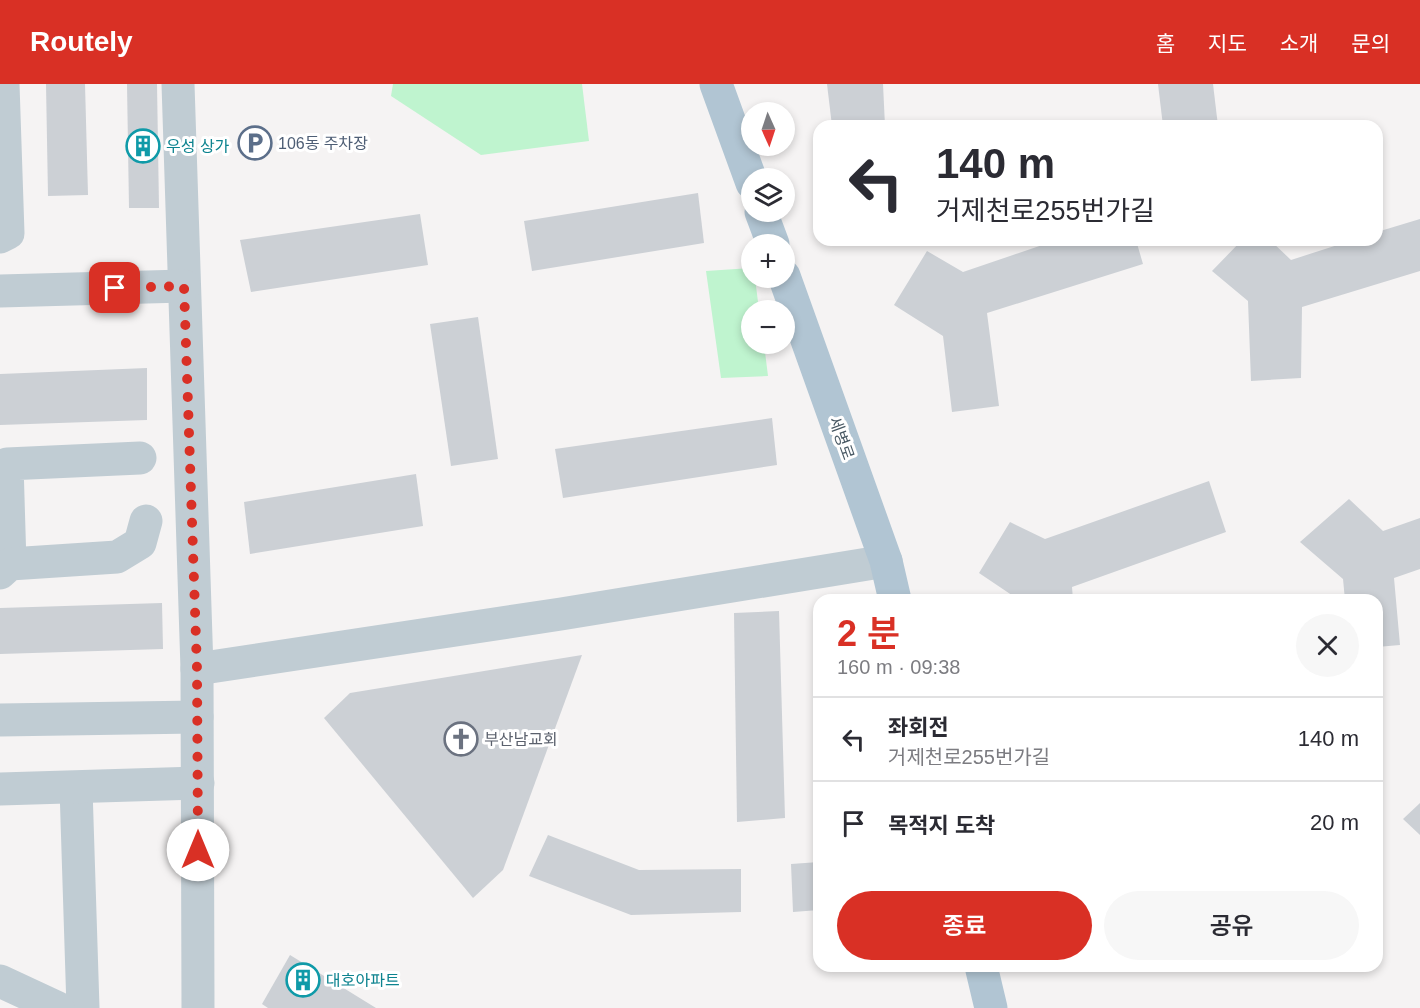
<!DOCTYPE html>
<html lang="ko">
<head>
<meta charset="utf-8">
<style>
	:root { --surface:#fff; --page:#f7f7f7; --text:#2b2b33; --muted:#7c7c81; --line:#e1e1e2; --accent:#d93025 }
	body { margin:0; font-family:Arial,"Noto Sans KR",sans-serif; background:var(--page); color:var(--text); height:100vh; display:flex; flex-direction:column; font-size:22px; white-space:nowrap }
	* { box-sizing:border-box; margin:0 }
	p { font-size:20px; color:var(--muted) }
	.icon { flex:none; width:33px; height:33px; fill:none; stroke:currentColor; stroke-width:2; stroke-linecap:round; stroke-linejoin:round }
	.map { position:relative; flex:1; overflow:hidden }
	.panel { position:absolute; left:813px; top:510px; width:570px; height:378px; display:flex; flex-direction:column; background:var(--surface); border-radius:18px; box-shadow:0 3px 9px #0003 }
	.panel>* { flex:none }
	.banner { position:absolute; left:813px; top:36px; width:570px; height:126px; border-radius:18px; box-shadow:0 3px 9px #0003; background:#fff; color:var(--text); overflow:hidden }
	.needle { width:39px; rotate:177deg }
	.buttons { position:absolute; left:741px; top:18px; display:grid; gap:12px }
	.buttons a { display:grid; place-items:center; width:54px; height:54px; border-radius:50%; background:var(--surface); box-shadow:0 3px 9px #0003; font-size:30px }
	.pin { position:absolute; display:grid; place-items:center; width:51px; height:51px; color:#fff; margin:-26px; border-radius:12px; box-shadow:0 3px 9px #0006 }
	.me { position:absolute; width:66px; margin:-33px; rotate:0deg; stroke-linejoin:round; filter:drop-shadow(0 0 4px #0008) }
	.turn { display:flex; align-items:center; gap:21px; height:126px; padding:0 24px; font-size:27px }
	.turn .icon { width:78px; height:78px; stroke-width:2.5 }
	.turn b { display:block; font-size:42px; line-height:51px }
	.round { display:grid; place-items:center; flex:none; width:63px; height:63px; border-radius:32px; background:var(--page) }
	.overview { display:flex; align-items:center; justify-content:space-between; height:102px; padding:0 24px }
	h1 { font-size:36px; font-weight:600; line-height:45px; color:var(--accent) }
	.primary-button { display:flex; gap:12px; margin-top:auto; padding:12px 24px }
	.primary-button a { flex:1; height:69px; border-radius:36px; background:var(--accent); color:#fff; font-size:24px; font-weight:600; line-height:69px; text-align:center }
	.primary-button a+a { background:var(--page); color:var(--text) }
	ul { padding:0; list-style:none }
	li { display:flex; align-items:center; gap:18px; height:84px; padding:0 24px; border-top:2px solid var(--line) }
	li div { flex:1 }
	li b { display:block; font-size:22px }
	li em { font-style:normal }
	header { display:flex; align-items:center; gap:36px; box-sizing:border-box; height:84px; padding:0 30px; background:var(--accent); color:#fff }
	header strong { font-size:28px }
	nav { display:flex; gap:33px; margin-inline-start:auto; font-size:21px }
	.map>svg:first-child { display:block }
	.green { fill:#bff4cf }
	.building { fill:#ccd0d5 }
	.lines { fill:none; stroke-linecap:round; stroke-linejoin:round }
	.minor { stroke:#c0ccd3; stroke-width:33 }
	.major { stroke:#b1c5d3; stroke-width:33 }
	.route { stroke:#d93025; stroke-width:10; stroke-dasharray:0 18 }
	.labels { text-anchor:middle; stroke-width:6; stroke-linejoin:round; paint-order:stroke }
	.service-label { font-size:16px; fill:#4e5e75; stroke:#fff; text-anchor:start }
	.culture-label { font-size:16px; fill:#0d838f; stroke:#fff; text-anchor:start }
	.street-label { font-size:16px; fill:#485863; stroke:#fff }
	.worship-label { font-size:16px; fill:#5b616d; stroke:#fff; text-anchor:start }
</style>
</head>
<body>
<header>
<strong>Routely</strong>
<nav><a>홈</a><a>지도</a><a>소개</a><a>문의</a></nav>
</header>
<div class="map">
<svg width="1420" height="924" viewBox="0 0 1420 924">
	<rect width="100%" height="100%" fill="#f5f3f3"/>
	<g class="green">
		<polygon points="393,0 582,0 589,57 481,71 391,12"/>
		<polygon points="751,184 752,194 755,194 759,226 752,226 752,260 764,260 768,292 721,294 706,187"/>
	</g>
	<g class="building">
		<polygon points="46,0 85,0 88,111 48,112"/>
		<polygon points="127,0 157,0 159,124 129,124"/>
		<polygon points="827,0 883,0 885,42 832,42"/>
		<polygon points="1158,0 1213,0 1218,42 1163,42"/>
		<polygon points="698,109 704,159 532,187 524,137"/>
		<polygon points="420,130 428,181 251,208 240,156"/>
		<polygon points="1420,135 1420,187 1302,223 1301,294 1251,297 1248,217 1212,187 1242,156 1270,156 1291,176 1353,156 1377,156 1377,148"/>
		<polygon points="1057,156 1136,156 1143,180 987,229 999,322 952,328 943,252 894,221 927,167 963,188"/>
		<polygon points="478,233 498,375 451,382 430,240"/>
		<polygon points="147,284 147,336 0,341 0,290"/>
		<polygon points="772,334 777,381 563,414 555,365"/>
		<polygon points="416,390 423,442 250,470 244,418"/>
		<polygon points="1209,397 1226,448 1072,503 1073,516 1019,516 979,489 1010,438 1045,455"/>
		<polygon points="1349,415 1383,447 1420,434 1420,485 1394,494 1400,561 1377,563 1377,516 1345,516 1343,495 1300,458"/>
		<polygon points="162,519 163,565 0,570 0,524"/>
		<polygon points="779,527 785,734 737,738 734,529"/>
		<polygon points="582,571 503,786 473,814 324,634 350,609"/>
		<polygon points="1420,719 1420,751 1403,735"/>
		<polygon points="548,751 639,786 741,785 741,828 631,831 529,792"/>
		<polygon points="819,778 819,826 793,828 791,780"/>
		<polygon points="290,871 376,924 268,924 262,920"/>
	</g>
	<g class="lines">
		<g class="minor">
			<polyline points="178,0 197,585 198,924"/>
			<polyline points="0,153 8,149 3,0"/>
			<polyline points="0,207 184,202"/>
			<polyline points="10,480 7,380 140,374"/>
			<polyline points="0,489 10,480 117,473 140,459 146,437"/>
			<polyline points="197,585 561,530 886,477"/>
			<polyline points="0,636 197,633"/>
			<polyline points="76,704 83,924"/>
			<polyline points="0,705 198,699"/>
			<polyline points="0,897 58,924"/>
		</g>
		<g class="major">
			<polyline points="716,0 752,99"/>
			<polyline points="761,128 773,160"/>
			<polyline points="784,192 886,477 895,516"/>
			<polyline points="981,882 991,924"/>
		</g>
	</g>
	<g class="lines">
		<polyline class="route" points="115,204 184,202 197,585 198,766"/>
	</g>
	<defs>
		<symbol id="parking-ring" viewBox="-11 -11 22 22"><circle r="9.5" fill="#fff" stroke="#5c6f8a" stroke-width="1.5"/><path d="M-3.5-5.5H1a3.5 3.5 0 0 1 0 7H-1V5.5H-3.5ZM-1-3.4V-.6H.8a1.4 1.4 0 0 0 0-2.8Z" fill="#5c6f8a"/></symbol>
		<symbol id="building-ring" viewBox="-11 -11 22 22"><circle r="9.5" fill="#fff" stroke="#0f9aa8" stroke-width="1.5"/><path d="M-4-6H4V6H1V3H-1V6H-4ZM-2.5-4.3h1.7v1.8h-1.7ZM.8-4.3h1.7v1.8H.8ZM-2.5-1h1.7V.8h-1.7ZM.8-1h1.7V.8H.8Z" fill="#0f9aa8"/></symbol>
		<symbol id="church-ring" viewBox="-11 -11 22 22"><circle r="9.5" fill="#fff" stroke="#6b7280" stroke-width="1.5"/><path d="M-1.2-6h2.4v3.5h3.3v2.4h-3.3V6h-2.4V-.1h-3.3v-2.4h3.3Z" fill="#6b7280"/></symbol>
	</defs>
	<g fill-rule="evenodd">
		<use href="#parking-ring" x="236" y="40" width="38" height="38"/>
		<use href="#building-ring" x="124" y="43" width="38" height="38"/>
		<use href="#church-ring" x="442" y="636" width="38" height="38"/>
		<use href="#building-ring" x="284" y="877" width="38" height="38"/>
	</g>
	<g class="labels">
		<g class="service-label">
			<text x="278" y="65">106동 주차장</text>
		</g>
		<g class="culture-label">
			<text x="166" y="68">우성 상가</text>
			<text x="326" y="902">대호아파트</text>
		</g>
		<g class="street-label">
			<text transform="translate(842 354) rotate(70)" y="6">세병로</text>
		</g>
		<g class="worship-label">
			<text x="484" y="661">부산남교회</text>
		</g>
	</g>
</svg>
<div class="buttons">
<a><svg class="needle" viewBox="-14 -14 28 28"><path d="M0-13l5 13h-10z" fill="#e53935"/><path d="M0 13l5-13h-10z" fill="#7c7c81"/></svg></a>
<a><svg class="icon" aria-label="layers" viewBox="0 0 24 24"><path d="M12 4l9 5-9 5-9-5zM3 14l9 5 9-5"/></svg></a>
<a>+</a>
<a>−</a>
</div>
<div class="pin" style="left:115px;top:204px;background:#d93025"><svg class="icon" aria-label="arrive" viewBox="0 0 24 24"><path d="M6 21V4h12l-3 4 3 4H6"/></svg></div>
<svg class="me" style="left:198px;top:766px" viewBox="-20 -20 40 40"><circle r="19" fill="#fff"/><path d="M0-13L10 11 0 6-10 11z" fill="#d93025"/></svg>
<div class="banner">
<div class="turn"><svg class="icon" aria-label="left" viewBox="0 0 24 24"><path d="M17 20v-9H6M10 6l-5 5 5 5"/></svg><div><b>140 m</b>거제천로255번가길</div></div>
</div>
<section class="panel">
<div class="overview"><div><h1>2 분</h1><p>160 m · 09:38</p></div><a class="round"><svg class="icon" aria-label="close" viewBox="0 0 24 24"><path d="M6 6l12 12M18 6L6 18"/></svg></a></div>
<ul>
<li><svg class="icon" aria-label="left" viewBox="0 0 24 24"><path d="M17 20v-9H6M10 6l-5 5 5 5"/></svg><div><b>좌회전</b><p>거제천로255번가길</p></div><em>140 m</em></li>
<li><svg class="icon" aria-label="arrive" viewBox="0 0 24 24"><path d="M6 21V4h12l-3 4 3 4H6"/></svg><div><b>목적지 도착</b></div><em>20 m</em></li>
</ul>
<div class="primary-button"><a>종료</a><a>공유</a></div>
</section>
</div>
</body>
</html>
